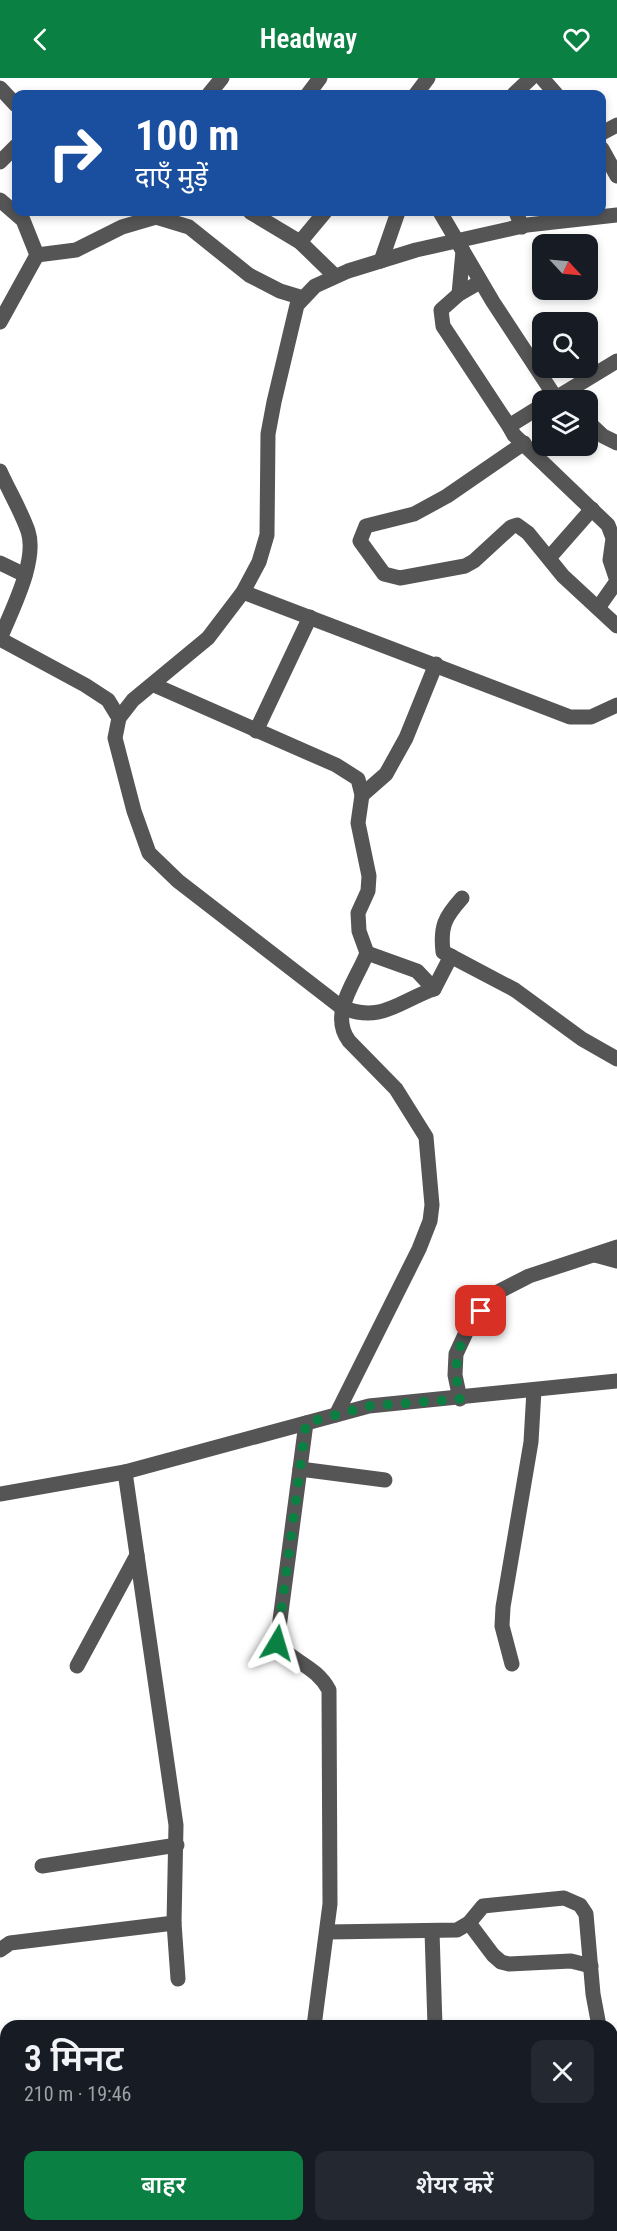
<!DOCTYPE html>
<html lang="hi">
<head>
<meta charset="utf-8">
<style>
	:root { --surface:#171b24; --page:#242831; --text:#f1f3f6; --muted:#9ea1a6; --accent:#0b8043 }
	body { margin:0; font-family:"Roboto Condensed","Noto Sans Devanagari",sans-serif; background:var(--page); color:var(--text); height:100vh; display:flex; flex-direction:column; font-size:22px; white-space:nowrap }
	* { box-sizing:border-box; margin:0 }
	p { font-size:20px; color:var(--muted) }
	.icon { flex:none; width:33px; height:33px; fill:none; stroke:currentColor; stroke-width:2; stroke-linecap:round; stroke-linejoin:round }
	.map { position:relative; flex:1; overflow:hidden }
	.drawer { position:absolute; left:0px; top:1942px; width:618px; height:212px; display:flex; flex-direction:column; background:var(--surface); border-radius:18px 18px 0 0; box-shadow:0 3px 9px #0003 }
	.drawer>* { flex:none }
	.guide { position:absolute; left:12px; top:12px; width:594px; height:126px; border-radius:12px; box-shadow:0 3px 9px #0003; background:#1a4fa0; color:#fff; overflow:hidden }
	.needle { width:39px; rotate:116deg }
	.fabs { position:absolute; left:532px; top:156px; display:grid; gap:12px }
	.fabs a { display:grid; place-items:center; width:66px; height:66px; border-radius:12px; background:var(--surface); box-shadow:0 3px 9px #0003; font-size:30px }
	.pin { position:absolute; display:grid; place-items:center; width:51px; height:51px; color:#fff; margin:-26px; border-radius:12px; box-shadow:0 3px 9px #0006 }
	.me { position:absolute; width:66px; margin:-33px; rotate:7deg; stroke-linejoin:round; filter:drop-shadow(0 0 4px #0008) }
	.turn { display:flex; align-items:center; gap:21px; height:126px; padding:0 24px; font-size:27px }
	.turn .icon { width:78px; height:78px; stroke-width:2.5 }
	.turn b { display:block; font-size:42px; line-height:51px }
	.round { display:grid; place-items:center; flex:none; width:63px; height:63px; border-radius:12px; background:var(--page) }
	.overview { display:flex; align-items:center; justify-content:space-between; height:102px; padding:0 24px }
	h1 { font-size:36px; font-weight:600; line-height:45px }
	.button { display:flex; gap:12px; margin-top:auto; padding:12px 24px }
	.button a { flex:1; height:69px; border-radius:12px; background:var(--accent); color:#fff; font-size:24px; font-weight:600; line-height:69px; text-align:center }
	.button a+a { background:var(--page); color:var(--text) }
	header { display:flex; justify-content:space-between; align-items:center; height:78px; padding:0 24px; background:var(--accent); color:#fff; font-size:27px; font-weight:600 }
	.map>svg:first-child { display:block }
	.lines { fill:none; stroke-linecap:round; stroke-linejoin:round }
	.minor { stroke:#555; stroke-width:15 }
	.route { stroke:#0b8043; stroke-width:10; stroke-dasharray:0 18 }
</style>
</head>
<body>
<header><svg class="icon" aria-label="back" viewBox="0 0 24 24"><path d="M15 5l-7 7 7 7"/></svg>Headway<svg class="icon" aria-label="heart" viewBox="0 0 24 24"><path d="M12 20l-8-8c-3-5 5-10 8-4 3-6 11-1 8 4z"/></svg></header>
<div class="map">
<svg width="617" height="2153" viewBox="0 0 617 2153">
	<rect width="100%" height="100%" fill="#fff"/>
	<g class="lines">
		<g class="minor">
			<polyline points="542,0 556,16"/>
			<polyline points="0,10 16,27"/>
			<polyline points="209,16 222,0"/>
			<polyline points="308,16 320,0"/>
			<polyline points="416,16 428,0"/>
			<polyline points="514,16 531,0"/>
			<polyline points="602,55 617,47"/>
			<polyline points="602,71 617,98"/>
			<polyline points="0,84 16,68"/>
			<polyline points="0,122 23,142 37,177 0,244"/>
			<polyline points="250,134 300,164 335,198"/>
			<polyline points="440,134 493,224 556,320 617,283"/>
			<polyline points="516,134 522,149"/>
			<polyline points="156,139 189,149 249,197 280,213 303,220"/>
			<polyline points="300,164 325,134"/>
			<polyline points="37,177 76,172 122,149 156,139 149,134"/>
			<polyline points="381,183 398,134"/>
			<polyline points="480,204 459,216 441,232 443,248 509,348 543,327"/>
			<polyline points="459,216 463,173"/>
			<polyline points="588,344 603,358 617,365"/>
			<polyline points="509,348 514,357 608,447 613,460 610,482 617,503 598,530"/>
			<polyline points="524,365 447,418 414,436 366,448 360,463 384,496 400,500 465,488 474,483 511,449 517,447 528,455 563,498 617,548"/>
			<path d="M0,393C9,413 21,433 28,453C38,483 11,533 0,561"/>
			<polyline points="549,480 592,431"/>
			<polyline points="0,485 25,497"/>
			<polyline points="243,514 570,639 591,639 617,627"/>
			<polyline points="0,561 85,607 108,622 119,640"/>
			<path d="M154,607L336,687L358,701L362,717L358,745L369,798L368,813L358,835L359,853L367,875C357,902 328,935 349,963L396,1011L426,1059L432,1127L430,1143L419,1171L336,1337"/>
			<polyline points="256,653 310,539"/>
			<polyline points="362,717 386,696 406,660 436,586"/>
			<path d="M462,820C445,839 440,848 443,874L515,912L582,961L617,981"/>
			<polyline points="367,875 417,893 434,911"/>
			<path d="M451,878L434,911C399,923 381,946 341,929L178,803L149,775L134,733L115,660L119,640L133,622L208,560L243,514L259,484L267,457L268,356L274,324L297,227L315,208L348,193L416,172L527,147L617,137"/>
			<polyline points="595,1177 617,1183"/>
			<polyline points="460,1321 455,1297 456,1276 469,1248 492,1217 529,1198 617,1169"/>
			<path d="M306,1345L277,1565C294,1585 316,1588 329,1612L330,1826L314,1948"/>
			<polyline points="300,1391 385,1402"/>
			<polyline points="125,1394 176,1747 174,1845 178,1901"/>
			<polyline points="0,1416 125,1394 369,1328 617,1303"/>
			<polyline points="512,1586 502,1548 503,1529 531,1364 534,1312"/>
			<polyline points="77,1588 137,1477"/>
			<polyline points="42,1788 177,1767"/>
			<polyline points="469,1845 493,1877 501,1884 509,1886 571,1883 591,1888"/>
			<polyline points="432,1853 435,1948"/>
			<polyline points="327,1854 457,1852 469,1845 483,1828 564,1820 580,1827 586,1836 593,1916 599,1948"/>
			<polyline points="0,1872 10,1865 174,1845"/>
			<polyline points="39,2148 43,2153"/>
			<polyline points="155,2148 160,2153"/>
			<polyline points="284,2148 290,2153"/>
			<polyline points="441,2148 441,2153"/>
			<polyline points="604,2148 605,2153"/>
			<polyline points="356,2153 357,2148"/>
		</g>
	</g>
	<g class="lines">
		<path class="route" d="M277,1565L306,1345L369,1328L460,1321C452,1282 457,1265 481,1233"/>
	</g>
</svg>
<div class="fabs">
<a><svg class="needle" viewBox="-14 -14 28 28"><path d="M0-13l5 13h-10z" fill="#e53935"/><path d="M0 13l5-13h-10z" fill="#9ea1a6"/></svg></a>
<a><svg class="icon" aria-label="search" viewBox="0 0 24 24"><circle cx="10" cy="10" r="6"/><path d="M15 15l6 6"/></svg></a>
<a><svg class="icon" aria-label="layers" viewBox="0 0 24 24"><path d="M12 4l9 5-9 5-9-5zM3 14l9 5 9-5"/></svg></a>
</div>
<div class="pin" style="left:481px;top:1233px;background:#d93025"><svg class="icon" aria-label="arrive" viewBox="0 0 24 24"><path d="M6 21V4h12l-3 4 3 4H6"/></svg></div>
<svg class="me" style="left:277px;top:1565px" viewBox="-20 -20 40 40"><path d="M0-17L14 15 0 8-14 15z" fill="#0b8043" stroke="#fff" stroke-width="4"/></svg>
<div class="guide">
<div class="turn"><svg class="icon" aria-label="right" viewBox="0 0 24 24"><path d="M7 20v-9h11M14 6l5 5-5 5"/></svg><div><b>100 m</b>दाएँ मुड़ें</div></div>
</div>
<section class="drawer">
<div class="overview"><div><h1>3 मिनट</h1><p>210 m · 19:46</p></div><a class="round"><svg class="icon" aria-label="close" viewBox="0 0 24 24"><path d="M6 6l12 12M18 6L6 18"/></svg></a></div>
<div class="button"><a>बाहर</a><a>शेयर करें</a></div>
</section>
</div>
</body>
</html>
